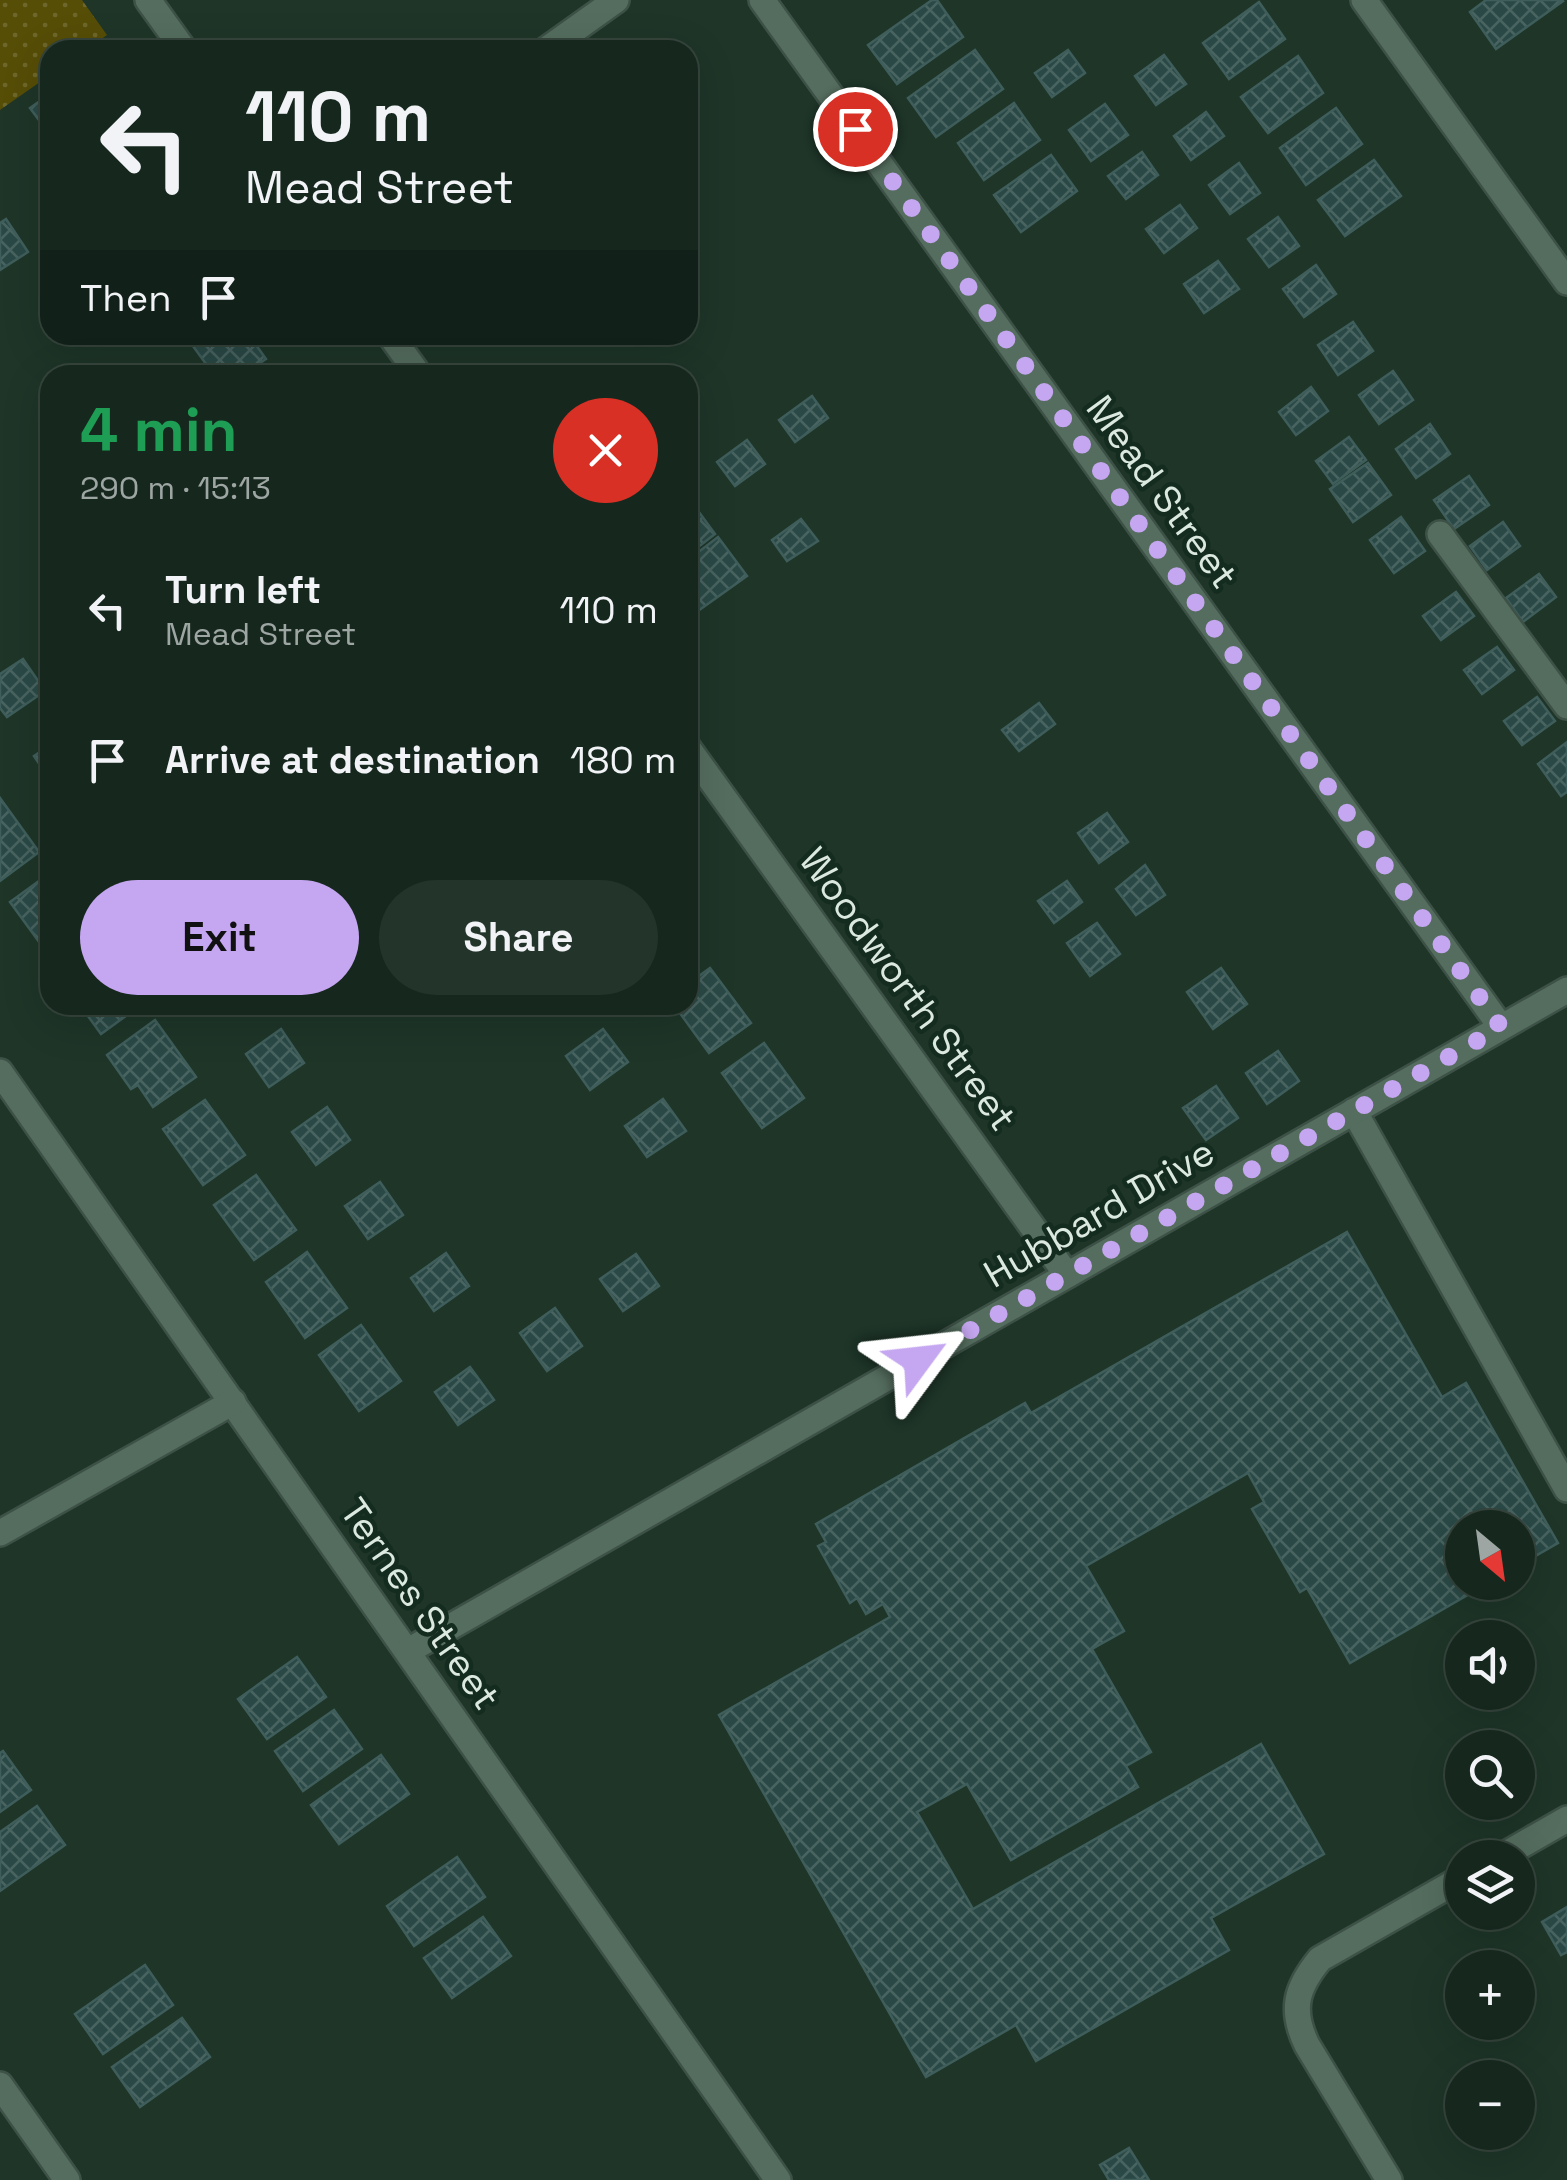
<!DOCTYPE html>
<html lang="en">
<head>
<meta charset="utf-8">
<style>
	:root { --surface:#16281e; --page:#23342b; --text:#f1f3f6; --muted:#9ea6a4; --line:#35443c; --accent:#c5a6f0 }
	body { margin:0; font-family:"Space Grotesk",sans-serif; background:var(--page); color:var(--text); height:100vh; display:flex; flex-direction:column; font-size:38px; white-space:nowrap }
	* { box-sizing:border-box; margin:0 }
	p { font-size:32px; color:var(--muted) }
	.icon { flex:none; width:55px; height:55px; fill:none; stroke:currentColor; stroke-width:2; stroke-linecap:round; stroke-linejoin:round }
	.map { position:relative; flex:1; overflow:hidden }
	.sheet { position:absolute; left:40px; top:365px; width:658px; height:650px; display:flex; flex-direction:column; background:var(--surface); border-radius:30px; box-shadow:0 10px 40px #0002,0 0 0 2px var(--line) }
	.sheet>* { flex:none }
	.banner { position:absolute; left:40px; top:40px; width:658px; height:305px; border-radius:30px; box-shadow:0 10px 40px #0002,0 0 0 2px var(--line); background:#16281e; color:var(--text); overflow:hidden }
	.needle { width:65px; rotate:151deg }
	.tools { position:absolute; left:1445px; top:1510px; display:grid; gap:20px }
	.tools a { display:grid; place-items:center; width:90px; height:90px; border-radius:50%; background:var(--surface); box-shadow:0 10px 40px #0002,0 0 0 2px var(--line); font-size:50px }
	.pin { position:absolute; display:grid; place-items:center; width:85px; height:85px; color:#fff; margin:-42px; border:5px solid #fff; border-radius:50%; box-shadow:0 2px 10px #0007 }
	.me { position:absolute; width:110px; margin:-55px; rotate:60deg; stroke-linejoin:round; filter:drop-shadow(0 0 8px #0008) }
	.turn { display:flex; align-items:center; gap:35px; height:210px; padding:0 40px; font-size:45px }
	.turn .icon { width:130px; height:130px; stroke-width:2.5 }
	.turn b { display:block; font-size:70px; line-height:85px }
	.then { display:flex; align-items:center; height:95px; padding:0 40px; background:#0003; gap:20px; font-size:38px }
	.round { display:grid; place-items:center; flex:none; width:105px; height:105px; border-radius:52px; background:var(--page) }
	.head { display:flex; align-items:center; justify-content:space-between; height:170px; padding:0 40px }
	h1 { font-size:60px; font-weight:700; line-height:75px; color:#1e9e55 }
	.primary-button { display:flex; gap:20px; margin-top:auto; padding:20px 40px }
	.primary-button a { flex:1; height:115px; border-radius:60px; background:var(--accent); color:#111; font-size:40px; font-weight:700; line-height:115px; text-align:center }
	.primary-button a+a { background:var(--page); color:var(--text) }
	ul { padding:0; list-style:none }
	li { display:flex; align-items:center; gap:30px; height:150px; padding:0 40px }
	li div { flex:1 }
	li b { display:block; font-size:38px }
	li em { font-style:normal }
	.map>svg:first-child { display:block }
	.grass { fill:url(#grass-dots) }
	.building { fill:url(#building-cross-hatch); stroke:#3f5e5b; stroke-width:2.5 }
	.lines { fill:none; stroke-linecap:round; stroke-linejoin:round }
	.minor-casing { stroke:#3d5147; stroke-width:30 }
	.minor { stroke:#546d5e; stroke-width:25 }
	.route { stroke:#c5a6f0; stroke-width:18; stroke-dasharray:0 32.4 }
	.labels { text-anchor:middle; stroke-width:9; stroke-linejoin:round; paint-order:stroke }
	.street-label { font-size:38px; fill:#dbe9e0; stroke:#142b1f }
</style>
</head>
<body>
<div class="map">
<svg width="1567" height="2180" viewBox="0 0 1567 2180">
	<defs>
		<pattern id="grass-dots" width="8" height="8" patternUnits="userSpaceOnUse" patternTransform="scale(2.5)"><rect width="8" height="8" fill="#564d07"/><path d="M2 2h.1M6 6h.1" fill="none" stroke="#6e672b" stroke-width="1.8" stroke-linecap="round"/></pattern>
		<pattern id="building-cross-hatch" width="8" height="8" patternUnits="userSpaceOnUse" patternTransform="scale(2.5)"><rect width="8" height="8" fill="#2a4946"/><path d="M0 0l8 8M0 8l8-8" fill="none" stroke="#486360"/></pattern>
	</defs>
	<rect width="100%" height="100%" fill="#1e3528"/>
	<polygon class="grass" points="0,0 82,0 107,35 86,50 50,50 50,75 0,110"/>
	<g class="building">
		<polygon points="932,0 937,0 963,37 897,84 868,45"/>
		<polygon points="1486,0 1562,0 1563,1 1496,49 1470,12"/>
		<polygon points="1259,2 1285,39 1229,79 1203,43"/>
		<polygon points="975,50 1003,89 936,137 908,98"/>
		<polygon points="1068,50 1085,73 1052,97 1035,73"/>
		<polygon points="1164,55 1186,84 1156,105 1135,76"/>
		<polygon points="1298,56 1323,93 1268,133 1241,97"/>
		<polygon points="50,94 50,135 30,108"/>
		<polygon points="1014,103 1040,140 984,180 958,143"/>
		<polygon points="1105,104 1128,135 1091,161 1069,130"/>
		<polygon points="1336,108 1362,144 1306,185 1280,148"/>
		<polygon points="1206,112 1224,136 1191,160 1174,136"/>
		<polygon points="1142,152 1158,175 1126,199 1108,176"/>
		<polygon points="1051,155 1077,191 1021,232 994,195"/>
		<polygon points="1374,160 1401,196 1345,236 1318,200"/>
		<polygon points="1239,163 1260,193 1230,214 1209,185"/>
		<polygon points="1180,205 1197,228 1164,253 1146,229"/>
		<polygon points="1278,217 1299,246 1269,267 1248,239"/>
		<polygon points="6,219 28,252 0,270 0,223"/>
		<polygon points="1218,261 1239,289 1204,313 1184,284"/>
		<polygon points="1316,265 1336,294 1304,317 1283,289"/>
		<polygon points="1353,322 1373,351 1338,375 1318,345"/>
		<polygon points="185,335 249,335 266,359 243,375 214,375"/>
		<polygon points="1393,371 1413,400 1379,424 1359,395"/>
		<polygon points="1311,387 1328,411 1296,435 1279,412"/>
		<polygon points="812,396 828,418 795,442 779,420"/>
		<polygon points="1430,424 1450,454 1416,478 1396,449"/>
		<polygon points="1349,437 1366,460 1333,484 1316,461"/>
		<polygon points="747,440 765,464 735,486 717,462"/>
		<polygon points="1368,463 1391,495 1353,522 1330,489"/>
		<polygon points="1469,476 1489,505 1454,529 1434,500"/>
		<polygon points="688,497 715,534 688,555"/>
		<polygon points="1401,517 1425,551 1394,573 1370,540"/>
		<polygon points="801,519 818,541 787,561 772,540"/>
		<polygon points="1503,522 1520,546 1487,570 1470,546"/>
		<polygon points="718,537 747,576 688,618 688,560"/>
		<polygon points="1539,574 1556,597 1523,622 1506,598"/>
		<polygon points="1456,592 1474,616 1441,640 1423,616"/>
		<polygon points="1497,647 1514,670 1482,694 1464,670"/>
		<polygon points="23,659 45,691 7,717 0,708 0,674"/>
		<polygon points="1537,697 1555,721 1522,745 1504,721"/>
		<polygon points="1039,703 1055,724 1019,751 1002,730"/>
		<polygon points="1567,742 1567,792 1561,796 1538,764"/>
		<polygon points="50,745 50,780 34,756"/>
		<polygon points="0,798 39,852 0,881"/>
		<polygon points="1107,813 1128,842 1099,863 1078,833"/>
		<polygon points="1145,865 1165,895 1136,915 1116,889"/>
		<polygon points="50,873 50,957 10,902"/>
		<polygon points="1067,881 1082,902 1054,923 1038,901"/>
		<polygon points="1097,923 1120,954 1090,976 1067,943"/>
		<polygon points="710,968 751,1023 709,1053 674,1005 688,1005 688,984"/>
		<polygon points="1221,968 1247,1004 1213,1029 1187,992"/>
		<polygon points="80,1005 141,1005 101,1034"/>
		<polygon points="155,1020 196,1077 153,1107 138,1085 131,1089 107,1055"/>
		<polygon points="281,1029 304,1063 269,1087 246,1054"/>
		<polygon points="603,1029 628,1062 590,1090 566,1056"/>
		<polygon points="764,1043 804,1098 762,1128 722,1073"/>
		<polygon points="1278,1051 1299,1081 1267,1104 1246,1073"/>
		<polygon points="1216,1086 1238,1118 1206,1140 1183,1108"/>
		<polygon points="663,1099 686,1131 647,1157 625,1126"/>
		<polygon points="205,1100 245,1155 203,1185 163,1129"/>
		<polygon points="327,1107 350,1140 316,1165 292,1132"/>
		<polygon points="256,1175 296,1230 254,1260 214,1205"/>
		<polygon points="380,1182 403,1215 368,1239 345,1206"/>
		<polygon points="1347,1232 1442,1397 1466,1383 1558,1543 1518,1566 1518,1528 1462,1528 1462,1582 1490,1582 1350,1663 1307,1588 1300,1592 1252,1509 1264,1502 1248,1473 1086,1566 1124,1631 1092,1649 1151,1752 1126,1766 1138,1787 1011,1860 967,1784 917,1812 973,1909 1261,1744 1324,1854 1211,1918 1229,1950 1036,2061 1016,2025 926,2077 719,1715 890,1617 883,1604 866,1614 857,1598 850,1603 818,1546 826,1542 816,1524 1025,1403 1031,1413"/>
		<polygon points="307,1252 347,1308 305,1338 266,1282"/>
		<polygon points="446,1253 469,1286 434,1311 411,1278"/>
		<polygon points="636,1254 659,1286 623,1311 600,1279"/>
		<polygon points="555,1308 582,1346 547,1371 520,1333"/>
		<polygon points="361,1325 401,1381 359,1411 319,1355"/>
		<polygon points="470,1367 494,1400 458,1425 435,1392"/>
		<polygon points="297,1657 326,1697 267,1739 238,1699"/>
		<polygon points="334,1710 362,1749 303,1791 275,1751"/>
		<polygon points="3,1751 31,1790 0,1812 0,1753"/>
		<polygon points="381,1755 409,1794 339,1844 311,1805"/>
		<polygon points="37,1806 65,1845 0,1891 0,1832"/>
		<polygon points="457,1857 485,1897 414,1946 387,1906"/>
		<polygon points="1567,1907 1567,1952 1561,1955 1542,1922"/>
		<polygon points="483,1917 511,1956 452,1998 424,1958"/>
		<polygon points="145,1965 173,2005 103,2054 75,2014"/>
		<polygon points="182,2018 210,2057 140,2107 112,2067"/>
		<polygon points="1129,2148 1149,2180 1109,2180 1100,2165"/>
	</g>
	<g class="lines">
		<defs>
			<g id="minor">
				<polyline points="148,0 184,50"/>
				<polyline points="762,0 1501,1027"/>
				<polyline points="1364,0 1567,282"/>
				<polyline points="546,50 616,0"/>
				<polyline points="390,335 419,375"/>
				<polyline points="1440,534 1567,706"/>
				<polyline points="688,748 1067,1275"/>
				<polyline points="0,1072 778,2180"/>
				<polyline points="1354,1111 1567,1489"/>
				<polyline points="0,1533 233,1402"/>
				<polyline points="408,1651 1567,990"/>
				<polyline points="1499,1858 1567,1819"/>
				<polyline points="0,2085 67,2180"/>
				<path d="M1389,2180L1307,2045C1290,2010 1296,1988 1320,1959L1462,1878"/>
			</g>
		</defs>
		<use href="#minor" class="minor-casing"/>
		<use href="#minor" class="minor"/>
	</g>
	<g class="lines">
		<polyline class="route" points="855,129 1501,1027 918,1360"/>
	</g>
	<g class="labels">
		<g class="street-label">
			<text transform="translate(1162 492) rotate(54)" y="13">Mead Street</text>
			<text transform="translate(908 989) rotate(54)" y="13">Woodworth Street</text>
			<text transform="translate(1099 1213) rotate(-30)" y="13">Hubbard Drive</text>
			<text transform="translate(420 1604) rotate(55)" y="13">Ternes Street</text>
		</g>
	</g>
</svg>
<div class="tools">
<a><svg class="needle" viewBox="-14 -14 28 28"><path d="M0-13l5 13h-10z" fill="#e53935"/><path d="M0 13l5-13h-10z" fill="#9ea6a4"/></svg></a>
<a><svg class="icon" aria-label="sound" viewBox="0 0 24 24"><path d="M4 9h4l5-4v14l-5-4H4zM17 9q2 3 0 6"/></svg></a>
<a><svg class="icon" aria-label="search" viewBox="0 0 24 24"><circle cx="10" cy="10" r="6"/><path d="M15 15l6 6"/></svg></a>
<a><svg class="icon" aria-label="layers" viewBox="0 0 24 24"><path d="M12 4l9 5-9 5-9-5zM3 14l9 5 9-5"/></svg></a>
<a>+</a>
<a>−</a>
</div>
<div class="pin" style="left:855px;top:129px;background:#d93025"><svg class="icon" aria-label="arrive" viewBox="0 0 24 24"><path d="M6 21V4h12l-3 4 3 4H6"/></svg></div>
<svg class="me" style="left:918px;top:1360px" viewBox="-20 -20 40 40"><path d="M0-17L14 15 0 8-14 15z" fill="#c5a6f0" stroke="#fff" stroke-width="4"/></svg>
<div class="banner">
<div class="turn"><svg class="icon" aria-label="left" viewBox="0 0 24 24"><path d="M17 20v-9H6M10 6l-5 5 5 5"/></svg><div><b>110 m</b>Mead Street</div></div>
<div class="then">Then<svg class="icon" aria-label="arrive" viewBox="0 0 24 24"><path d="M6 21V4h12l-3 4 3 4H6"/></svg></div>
</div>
<section class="sheet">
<div class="head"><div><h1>4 min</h1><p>290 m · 15:13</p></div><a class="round" style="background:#d93025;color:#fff"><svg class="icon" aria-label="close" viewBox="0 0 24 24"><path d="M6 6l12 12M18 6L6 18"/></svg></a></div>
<ul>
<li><svg class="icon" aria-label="left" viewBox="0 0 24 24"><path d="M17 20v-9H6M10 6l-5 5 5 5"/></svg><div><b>Turn left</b><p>Mead Street</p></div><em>110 m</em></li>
<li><svg class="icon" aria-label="arrive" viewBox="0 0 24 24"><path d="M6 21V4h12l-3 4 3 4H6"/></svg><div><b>Arrive at destination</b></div><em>180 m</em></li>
</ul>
<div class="primary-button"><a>Exit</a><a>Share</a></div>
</section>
</div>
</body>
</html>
